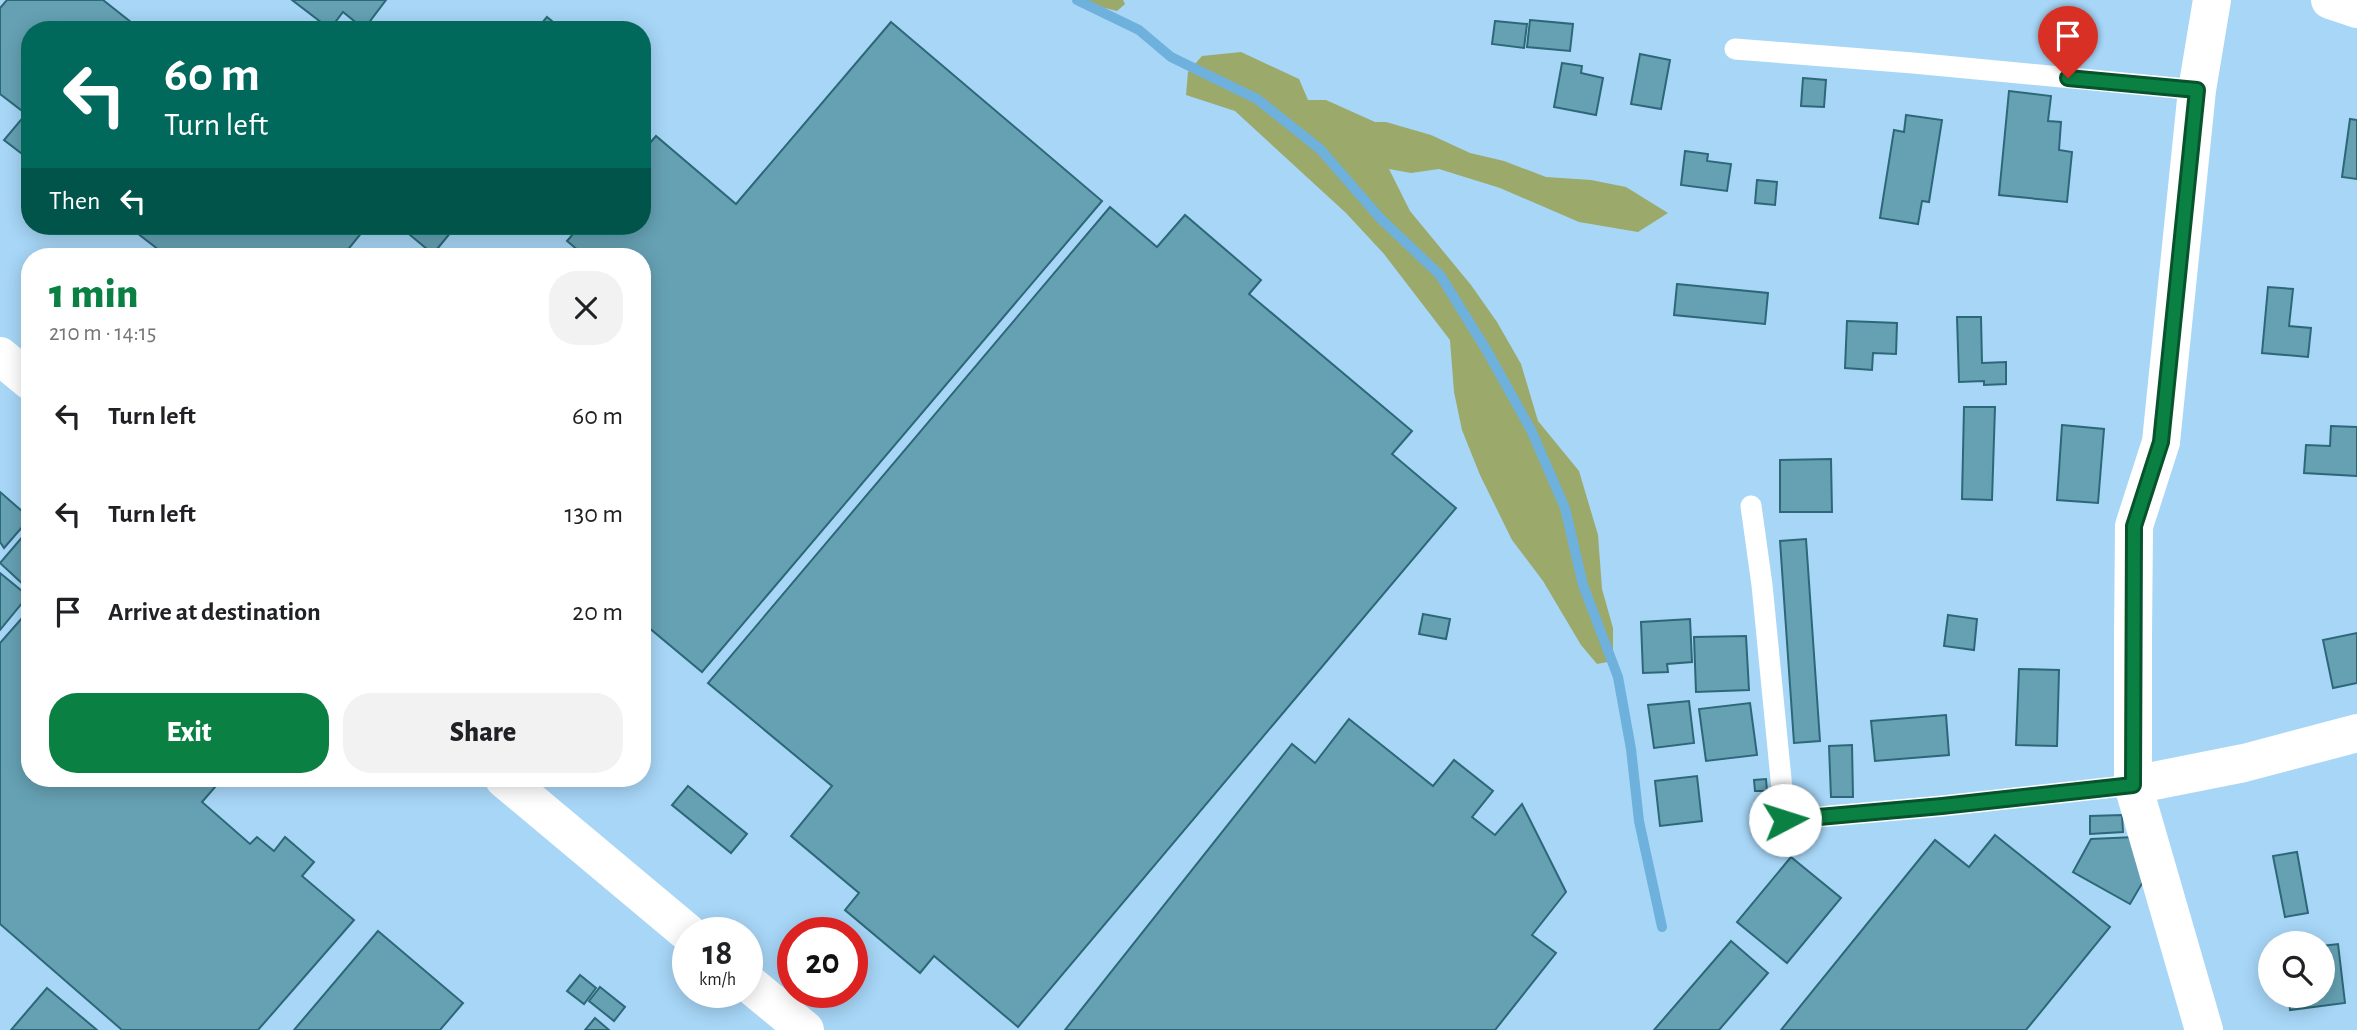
<!DOCTYPE html>
<html lang="en">
<head>
<meta charset="utf-8">
<style>
	:root { --surface:#fff; --page:#f2f2f2; --text:#202124; --muted:#757577; --accent:#0b8043 }
	body { margin:0; font-family:"Alegreya Sans",sans-serif; background:var(--page); color:var(--text); height:100vh; display:flex; flex-direction:column; font-size:26px; white-space:nowrap }
	* { box-sizing:border-box; margin:0 }
	p { font-size:23px; color:var(--muted) }
	.icon { flex:none; width:38px; height:38px; fill:none; stroke:currentColor; stroke-width:2; stroke-linecap:round; stroke-linejoin:round }
	.map { position:relative; flex:1; overflow:hidden }
	.side { position:absolute; left:21px; top:248px; width:630px; height:539px; display:flex; flex-direction:column; background:var(--surface); border-radius:28px; box-shadow:0 4px 18px #0003 }
	.side>* { flex:none }
	.banner { position:absolute; left:21px; top:21px; width:630px; height:214px; border-radius:28px; box-shadow:0 4px 18px #0003; background:#00695c; color:#fff; overflow:hidden }
	.controls { position:absolute; left:2258px; top:931px; display:grid; gap:14px }
	.controls a { display:grid; place-items:center; width:77px; height:77px; border-radius:50%; background:var(--surface); box-shadow:0 4px 18px #0003; font-size:35px }
	.speed { position:absolute; left:672px; top:917px; display:flex; gap:14px; font-size:35px; font-weight:700; text-align:center }
	.speed>* { display:grid; place-content:center; width:91px; height:91px; border-radius:50%; background:var(--surface); box-shadow:0 4px 18px #0003; line-height:1 }
	.speed small { font-size:18px; font-weight:400 }
	.speed .limit { border:10px solid #d22; background:#fff; color:#111 }
	.pin { position:absolute; display:grid; place-items:center; width:60px; height:60px; color:#fff; margin:-72px -30px; border-radius:50% 50% 50% 0; rotate:-45deg; box-shadow:0 0 7px #0007 }
	.pin .icon { rotate:45deg }
	.me { position:absolute; width:77px; margin:-38px; rotate:85deg; stroke-linejoin:round; filter:drop-shadow(0 0 5px #0008) }
	.turn { display:flex; align-items:center; gap:24px; height:147px; padding:0 28px; font-size:32px }
	.turn .icon { width:91px; height:91px; stroke-width:2.5 }
	.turn b { display:block; font-size:49px; line-height:60px }
	.then { display:flex; align-items:center; height:66px; padding:0 28px; background:#0003; gap:14px; font-size:26px }
	.round { display:grid; place-items:center; flex:none; width:74px; height:74px; border-radius:28px; background:var(--page) }
	.headline { display:flex; align-items:center; justify-content:space-between; height:119px; padding:0 28px }
	h1 { font-size:42px; font-weight:800; line-height:52px; color:var(--accent) }
	.cta { display:flex; gap:14px; margin-top:auto; padding:14px 28px }
	.cta a { flex:1; height:80px; border-radius:28px; background:var(--accent); color:#fff; font-size:28px; font-weight:800; line-height:80px; text-align:center }
	.cta a+a { background:var(--page); color:var(--text) }
	ul { padding:0; list-style:none }
	li { display:flex; align-items:center; gap:21px; height:98px; padding:0 28px }
	li div { flex:1 }
	li b { display:block; font-size:26px }
	li em { font-style:normal }
	.map>svg:first-child { display:block }
	.green { fill:#9ba96a }
	.lines { fill:none; stroke-linecap:round; stroke-linejoin:round }
	.stream { stroke:#6fb1dd; stroke-width:10 }
	.building { fill:#65a1b3; stroke:#2c6878; stroke-width:2 }
	.lane { stroke:#fff; stroke-width:21 }
	.street { stroke:#fff; stroke-width:38 }
	.route-casing { stroke:#07532c; stroke-width:18 }
	.route { stroke:#0b8043; stroke-width:12 }
</style>
</head>
<body>
<div class="map">
<svg width="2357" height="1030" viewBox="0 0 2357 1030">
	<rect width="100%" height="100%" fill="#a7d6f7"/>
	<g class="green">
		<polygon points="1072,0 1123,0 1125,4 1117,11"/>
		<polygon points="1241,52 1299,79 1308,100 1326,100 1375,122 1386,122 1431,135 1470,153 1504,161 1546,177 1591,180 1626,187 1668,213 1638,232 1579,222 1500,188 1439,169 1411,173 1389,169 1410,211 1471,285 1497,322 1521,364 1538,421 1579,471 1598,535 1602,589 1613,628 1613,661 1597,664 1581,645 1543,581 1512,540 1480,475 1462,430 1454,392 1450,340 1384,254 1346,213 1235,111 1186,95 1188,72 1202,56"/>
	</g>
	<g class="lines">
		<polyline class="stream" points="1077,0 1139,30 1171,57 1257,99 1320,149 1380,218 1440,275 1487,351 1531,430 1565,508 1583,585 1618,677 1631,749 1639,821 1662,927"/>
	</g>
	<g class="building">
		<polygon points="7,0 103,0 141,30 30,30 30,160 4,140 26,114 0,94 0,8"/>
		<polygon points="292,0 386,0 364,29 343,12 330,29"/>
		<polygon points="547,17 563,30 536,30"/>
		<polygon points="1530,20 1573,24 1570,51 1527,47"/>
		<polygon points="1495,21 1527,24 1524,48 1492,44"/>
		<polygon points="891,22 1102,201 702,672 642,622 642,314 647,309 642,304 642,257 586,257 567,241 580,226 642,226 642,152 656,136 736,204"/>
		<polygon points="1640,54 1670,60 1661,109 1631,104"/>
		<polygon points="1562,63 1582,66 1581,73 1603,78 1596,115 1554,107"/>
		<polygon points="1803,78 1826,80 1824,107 1801,106"/>
		<polygon points="2009,91 2051,96 2048,121 2061,122 2059,150 2072,152 2067,202 1999,195"/>
		<polygon points="1906,115 1942,120 1929,202 1922,201 1918,224 1880,218 1894,130 1904,132"/>
		<polygon points="2350,119 2357,120 2357,179 2342,177"/>
		<polygon points="1685,151 1708,154 1707,161 1731,164 1727,191 1681,185"/>
		<polygon points="1757,180 1777,182 1775,205 1755,203"/>
		<polygon points="1110,207 1157,247 1185,215 1261,280 1249,294 1412,431 1392,454 1456,508 1018,1027 934,956 920,973 845,910 859,893 791,836 832,786 708,683"/>
		<polygon points="128,226 367,226 342,257 168,257"/>
		<polygon points="418,226 456,226 433,254 410,235"/>
		<polygon points="1677,284 1768,293 1765,324 1674,315"/>
		<polygon points="2268,287 2293,289 2289,326 2311,328 2308,357 2262,353"/>
		<polygon points="1957,317 1981,317 1982,363 2006,362 2006,384 1984,385 1984,381 1959,382"/>
		<polygon points="1847,321 1897,323 1896,354 1873,353 1872,370 1845,368"/>
		<polygon points="1964,407 1995,407 1992,500 1962,499"/>
		<polygon points="2062,425 2104,429 2098,503 2057,500"/>
		<polygon points="2331,426 2357,427 2357,476 2304,473 2306,445 2330,446"/>
		<polygon points="1831,459 1832,512 1780,512 1780,460"/>
		<polygon points="0,492 30,518 4,548 0,542"/>
		<polygon points="30,528 30,584 27,588 0,563"/>
		<polygon points="1806,539 1820,741 1794,743 1780,541"/>
		<polygon points="0,573 28,596 0,630"/>
		<polygon points="30,609 30,779 222,779 202,802 250,844 257,837 274,851 285,837 314,862 302,876 354,920 258,1030 122,1030 0,924 0,643"/>
		<polygon points="1423,614 1450,619 1446,639 1419,634"/>
		<polygon points="1948,615 1977,619 1974,650 1944,646"/>
		<polygon points="1690,619 1692,662 1667,664 1668,672 1643,673 1641,622"/>
		<polygon points="2357,633 2357,683 2333,688 2323,640"/>
		<polygon points="1746,636 1749,690 1696,692 1694,637"/>
		<polygon points="2019,669 2059,670 2057,746 2016,745"/>
		<polygon points="1689,701 1694,743 1654,748 1648,705"/>
		<polygon points="1750,703 1757,755 1706,761 1699,709"/>
		<polygon points="1946,715 1949,755 1875,761 1871,721"/>
		<polygon points="1349,719 1433,786 1454,760 1493,791 1472,817 1495,835 1522,804 1566,892 1532,935 1556,953 1495,1030 1065,1030 1292,744 1315,763"/>
		<polygon points="1852,745 1853,797 1831,797 1829,746"/>
		<polygon points="1697,776 1702,821 1660,826 1655,781"/>
		<polygon points="1766,779 1767,791 1755,791 1754,780"/>
		<polygon points="688,786 747,834 731,853 672,805"/>
		<polygon points="2122,815 2123,832 2090,834 2090,816"/>
		<polygon points="1995,835 2110,927 2026,1030 1781,1030 1935,840 1969,867"/>
		<polygon points="2135,837 2147,875 2130,904 2073,872 2091,839"/>
		<polygon points="2297,852 2308,913 2285,917 2273,856"/>
		<polygon points="1791,857 1841,898 1787,963 1737,922"/>
		<polygon points="378,931 463,1003 440,1030 294,1030"/>
		<polygon points="1731,941 1768,973 1719,1030 1654,1030"/>
		<polygon points="2338,944 2345,1003 2290,1010 2289,996 2322,996 2322,946"/>
		<polygon points="580,975 596,988 584,1004 567,991"/>
		<polygon points="600,987 625,1007 614,1021 589,1001"/>
		<polygon points="47,988 97,1030 11,1030"/>
		<polygon points="595,1018 609,1030 585,1030"/>
	</g>
	<g class="lines">
		<g class="lane">
			<polyline points="1735,49 1913,63 2197,90"/>
			<polyline points="1751,506 1762,585 1785,820 1942,806 2133,785"/>
		</g>
		<g class="street">
			<polyline points="2330,0 2357,9"/>
			<polyline points="0,356 30,381"/>
			<polyline points="504,779 688,933"/>
			<polyline points="2133,785 2244,763 2357,733"/>
			<polyline points="747,982 805,1030"/>
			<polyline points="2204,1030 2133,785 2133,637 2134,526 2161,442 2197,90 2212,0"/>
		</g>
	</g>
	<g class="lines">
		<defs>
			<polyline id="route" points="1785,820 1942,806 2133,785 2134,526 2161,442 2197,90 2068,78"/>
		</defs>
		<use href="#route" class="route-casing"/>
		<use href="#route" class="route"/>
	</g>
</svg>
<div class="controls">
<a><svg class="icon" aria-label="search" viewBox="0 0 24 24"><circle cx="10" cy="10" r="6"/><path d="M15 15l6 6"/></svg></a>
</div>
<div class="speed"><div>18<small>km/h</small></div><div class="limit">20</div></div>
<div class="pin" style="left:2068px;top:78px;background:#d93025"><svg class="icon" aria-label="arrive" viewBox="0 0 24 24"><path d="M6 21V4h12l-3 4 3 4H6"/></svg></div>
<svg class="me" style="left:1785px;top:820px" viewBox="-20 -20 40 40"><circle r="19" fill="#fff"/><path d="M0-13L10 11 0 6-10 11z" fill="#0b8043"/></svg>
<div class="banner">
<div class="turn"><svg class="icon" aria-label="left" viewBox="0 0 24 24"><path d="M17 20v-9H6M10 6l-5 5 5 5"/></svg><div><b>60 m</b>Turn left</div></div>
<div class="then">Then<svg class="icon" aria-label="left" viewBox="0 0 24 24"><path d="M17 20v-9H6M10 6l-5 5 5 5"/></svg></div>
</div>
<section class="side">
<div class="headline"><div><h1>1 min</h1><p>210 m · 14:15</p></div><a class="round"><svg class="icon" aria-label="close" viewBox="0 0 24 24"><path d="M6 6l12 12M18 6L6 18"/></svg></a></div>
<ul>
<li><svg class="icon" aria-label="left" viewBox="0 0 24 24"><path d="M17 20v-9H6M10 6l-5 5 5 5"/></svg><div><b>Turn left</b></div><em>60 m</em></li>
<li><svg class="icon" aria-label="left" viewBox="0 0 24 24"><path d="M17 20v-9H6M10 6l-5 5 5 5"/></svg><div><b>Turn left</b></div><em>130 m</em></li>
<li><svg class="icon" aria-label="arrive" viewBox="0 0 24 24"><path d="M6 21V4h12l-3 4 3 4H6"/></svg><div><b>Arrive at destination</b></div><em>20 m</em></li>
</ul>
<div class="cta"><a>Exit</a><a>Share</a></div>
</section>
</div>
</body>
</html>
